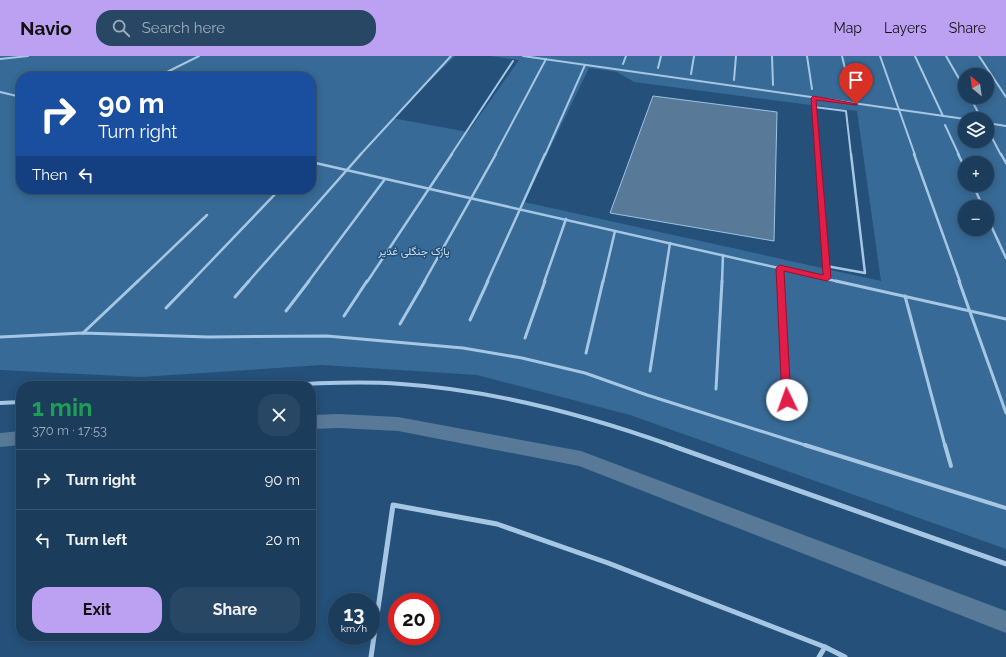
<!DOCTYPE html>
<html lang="en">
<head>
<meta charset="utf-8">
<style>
	:root { --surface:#1b3c5b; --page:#284764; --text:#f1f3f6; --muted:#a0adbb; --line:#395671; --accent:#bca0f2 }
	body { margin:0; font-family:Raleway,Vazirmatn,sans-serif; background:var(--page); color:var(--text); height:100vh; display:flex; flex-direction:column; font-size:15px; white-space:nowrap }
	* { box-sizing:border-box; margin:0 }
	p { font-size:13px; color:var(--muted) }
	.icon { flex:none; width:22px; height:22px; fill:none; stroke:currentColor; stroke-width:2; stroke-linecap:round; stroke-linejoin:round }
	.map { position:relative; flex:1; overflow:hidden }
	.panel { position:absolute; left:16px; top:325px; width:300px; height:260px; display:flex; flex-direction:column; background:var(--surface); border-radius:16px; box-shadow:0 2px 10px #0003,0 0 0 1px var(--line) }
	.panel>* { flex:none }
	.hud { position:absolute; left:16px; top:16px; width:300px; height:122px; border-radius:16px; box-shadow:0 2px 10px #0003,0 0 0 1px var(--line); background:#1a4fa0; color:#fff; overflow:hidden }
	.needle { width:26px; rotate:331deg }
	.fabs { position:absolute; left:958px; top:12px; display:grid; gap:8px }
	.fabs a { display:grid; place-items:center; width:36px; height:36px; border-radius:50%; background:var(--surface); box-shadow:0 2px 10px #0003,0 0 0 1px var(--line); font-size:20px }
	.speed { position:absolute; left:328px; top:537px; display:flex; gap:8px; font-size:20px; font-weight:700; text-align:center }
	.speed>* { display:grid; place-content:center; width:52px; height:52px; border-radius:50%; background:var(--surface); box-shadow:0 2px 10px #0003,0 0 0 1px var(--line); line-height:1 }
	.speed small { font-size:10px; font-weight:400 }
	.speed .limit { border:6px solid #d22; background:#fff; color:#111 }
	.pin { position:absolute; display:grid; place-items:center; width:34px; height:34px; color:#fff; margin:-41px -17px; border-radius:50% 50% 50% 0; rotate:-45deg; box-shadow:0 0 4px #0007 }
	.pin .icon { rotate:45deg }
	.me { position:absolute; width:44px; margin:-22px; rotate:357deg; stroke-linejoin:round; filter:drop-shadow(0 0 3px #0008) }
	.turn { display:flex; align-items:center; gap:14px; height:84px; padding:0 16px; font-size:18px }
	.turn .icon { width:52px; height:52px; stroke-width:2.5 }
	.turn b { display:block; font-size:28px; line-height:34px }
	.then { display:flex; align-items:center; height:38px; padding:0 16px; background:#0003; gap:8px; font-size:15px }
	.round { display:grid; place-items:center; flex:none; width:42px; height:42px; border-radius:16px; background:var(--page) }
	.head { display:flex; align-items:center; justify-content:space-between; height:68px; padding:0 16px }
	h1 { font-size:24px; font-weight:700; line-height:30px; color:#1e9e55 }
	.button { display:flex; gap:8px; margin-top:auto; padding:8px 16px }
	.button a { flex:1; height:46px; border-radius:16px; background:var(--accent); color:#111; font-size:16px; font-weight:700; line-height:46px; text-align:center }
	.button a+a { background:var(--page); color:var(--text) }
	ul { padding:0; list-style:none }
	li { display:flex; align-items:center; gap:12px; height:60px; padding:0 16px; border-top:1px solid var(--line) }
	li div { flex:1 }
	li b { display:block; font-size:15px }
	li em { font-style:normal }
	header { display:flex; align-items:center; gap:24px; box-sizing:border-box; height:56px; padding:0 20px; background:var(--accent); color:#111 }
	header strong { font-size:19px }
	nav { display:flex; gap:22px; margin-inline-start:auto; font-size:14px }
	.search { width:280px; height:36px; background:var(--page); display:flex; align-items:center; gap:10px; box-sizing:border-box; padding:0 14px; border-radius:16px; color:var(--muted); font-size:15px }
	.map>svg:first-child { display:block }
	.green { fill:#376a96; fill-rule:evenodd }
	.water { fill:#587997; stroke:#9ac3e5 }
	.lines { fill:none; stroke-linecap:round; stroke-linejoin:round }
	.canal { fill:#587997; fill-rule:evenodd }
	.lane-far3 { stroke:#a6c7e4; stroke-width:2 }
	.lane-far2 { stroke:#a6c7e4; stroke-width:2.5 }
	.lane-far1 { stroke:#a6c7e4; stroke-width:3 }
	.lane { stroke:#a6c7e4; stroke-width:4 }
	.street-far1 { stroke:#a6c7e4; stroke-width:4 }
	.street { stroke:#a6c7e4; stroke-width:5 }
	.route { fill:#e11d48; stroke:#92132f }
	.labels { text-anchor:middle; stroke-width:3; stroke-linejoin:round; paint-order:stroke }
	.park-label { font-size:11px; fill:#c8dff3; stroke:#245079 }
</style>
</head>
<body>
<header>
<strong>Navio</strong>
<div class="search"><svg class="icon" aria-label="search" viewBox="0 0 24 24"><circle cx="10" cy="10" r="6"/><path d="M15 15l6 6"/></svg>Search here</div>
<nav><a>Map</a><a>Layers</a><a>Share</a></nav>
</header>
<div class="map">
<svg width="1006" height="601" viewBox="0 0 1006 601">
	<rect width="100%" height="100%" fill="#245079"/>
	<path class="green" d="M0,0H455L392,62L468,76L519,4L490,0H1006V493L630,359L477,319L322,309L141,321L0,314ZM589,12L617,16L634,26L857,55L881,225L524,146ZM965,19H987V41H965ZM21,21H311V133H21ZM965,63H987V85H965ZM965,107H987V129H965ZM965,151H987V173H965Z"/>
	<polygon class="water" points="653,40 777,56 774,185 610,157"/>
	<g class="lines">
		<g class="canal">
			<polygon points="339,358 398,361 581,395 1006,555 1006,577 579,410 398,375 339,372 311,373 311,359"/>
			<polygon points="21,375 21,389 0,391 0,377"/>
		</g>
		<g class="lane-far3">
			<polyline points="523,0 965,63"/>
			<polyline points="772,0 773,29"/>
			<polyline points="807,0 812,33"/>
			<polyline points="842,0 852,41"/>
			<polyline points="880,0 915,99"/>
			<polyline points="915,0 943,60"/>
			<polyline points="946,0 965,33"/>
			<polyline points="979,0 1006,41"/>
			<polyline points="0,3 28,0"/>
			<polyline points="623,8 626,0"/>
			<polyline points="658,12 661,0"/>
			<polyline points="691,18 694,0"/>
			<polyline points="157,21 199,0"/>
			<polyline points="734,24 736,0"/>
			<polyline points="0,36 21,41"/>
			<polyline points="970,41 980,60"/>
			<polyline points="813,42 817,99"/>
			<polyline points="814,51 846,55 851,99"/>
			<polyline points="987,67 1006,70"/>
			<polyline points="945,69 959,99"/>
			<polyline points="989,76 1001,99"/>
			<polyline points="360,99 451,0"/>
			<polyline points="451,99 513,5"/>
			<polyline points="495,99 546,3"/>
			<polyline points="545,99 585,9"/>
		</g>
		<g class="lane-far2">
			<polyline points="817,98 827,223"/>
			<polyline points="914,98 960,226"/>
			<polyline points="958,98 965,112"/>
			<polyline points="1001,98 1006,107"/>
			<polyline points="311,106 840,226"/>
			<polyline points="973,129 983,151"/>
			<polyline points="987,161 1006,202"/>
			<polyline points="826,210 865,217 851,98"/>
			<polyline points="780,212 781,226"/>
			<polyline points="137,226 207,159"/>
			<polyline points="191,226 280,133"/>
			<polyline points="248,226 361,98"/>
			<polyline points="308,226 385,123"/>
			<polyline points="367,226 452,98"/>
			<polyline points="424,226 496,98"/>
			<polyline points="487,226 545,98"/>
			<polyline points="544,226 566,163"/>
			<polyline points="603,226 615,175"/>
			<polyline points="664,226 670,187"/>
			<polyline points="722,226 723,199"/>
		</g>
		<g class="lane-far1">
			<polyline points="781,225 787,358"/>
			<polyline points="836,225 1006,263"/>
			<polyline points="959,225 1006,357"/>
			<polyline points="905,240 945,390"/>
			<polyline points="235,241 249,225"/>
			<polyline points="166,252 192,225"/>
			<polyline points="286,255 309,225"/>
			<polyline points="344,260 367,225"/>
			<polyline points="470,264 488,225"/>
			<polyline points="400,268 425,225"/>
			<polyline points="83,277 138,225"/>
			<polyline points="0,281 83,277 208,281 327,280 463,292 522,302 585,317 647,339 808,390"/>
			<polyline points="525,282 545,225"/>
			<polyline points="586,297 603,225"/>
			<polyline points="650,315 664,225"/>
			<polyline points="716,333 722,225"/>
		</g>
		<g class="lane">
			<polyline points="805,389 1006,452"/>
			<polyline points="945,389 951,410"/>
		</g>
		<g class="street-far1">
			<path d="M274,330C316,327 359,325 401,328C494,334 586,359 673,390"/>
			<polyline points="0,347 21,346"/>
		</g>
		<g class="street">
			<polyline points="670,389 1006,508"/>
			<polyline points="371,601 393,449 497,468 608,507 825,591 845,601"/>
			<polyline points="819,601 825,591"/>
		</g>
	</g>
	<polygon class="route" points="813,40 858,48 856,49 816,44 831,222 827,225 784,215 791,344 790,346 783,346 782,344 776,212 780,209 823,219 811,42"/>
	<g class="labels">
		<g class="park-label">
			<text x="414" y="199">پارک جنگلی غدیر</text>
		</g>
	</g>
</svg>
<div class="fabs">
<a><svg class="needle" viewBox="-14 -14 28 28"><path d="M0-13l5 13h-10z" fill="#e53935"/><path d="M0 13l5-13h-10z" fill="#a0adbb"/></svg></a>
<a><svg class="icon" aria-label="layers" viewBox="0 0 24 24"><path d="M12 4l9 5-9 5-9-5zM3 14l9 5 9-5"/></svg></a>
<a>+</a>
<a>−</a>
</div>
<div class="speed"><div>13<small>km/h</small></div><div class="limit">20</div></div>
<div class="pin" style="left:856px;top:48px;background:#d93025"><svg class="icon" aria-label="arrive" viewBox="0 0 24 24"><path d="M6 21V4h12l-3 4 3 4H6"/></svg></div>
<svg class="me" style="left:787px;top:344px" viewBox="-20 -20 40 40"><circle r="19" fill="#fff"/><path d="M0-13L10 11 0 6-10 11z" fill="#e11d48"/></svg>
<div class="hud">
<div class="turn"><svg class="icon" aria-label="right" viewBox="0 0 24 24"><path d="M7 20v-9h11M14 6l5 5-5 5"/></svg><div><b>90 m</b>Turn right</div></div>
<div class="then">Then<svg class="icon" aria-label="left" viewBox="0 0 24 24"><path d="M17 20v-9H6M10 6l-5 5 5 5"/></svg></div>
</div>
<section class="panel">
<div class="head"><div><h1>1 min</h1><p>370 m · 17:53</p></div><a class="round"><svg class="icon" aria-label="close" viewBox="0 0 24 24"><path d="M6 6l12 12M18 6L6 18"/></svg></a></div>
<ul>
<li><svg class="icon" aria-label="right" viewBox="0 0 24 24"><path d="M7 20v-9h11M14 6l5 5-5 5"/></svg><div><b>Turn right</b></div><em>90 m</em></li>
<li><svg class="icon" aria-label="left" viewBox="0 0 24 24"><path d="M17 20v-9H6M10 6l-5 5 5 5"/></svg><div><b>Turn left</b></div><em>20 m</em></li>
</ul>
<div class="button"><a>Exit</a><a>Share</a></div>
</section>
</div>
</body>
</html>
